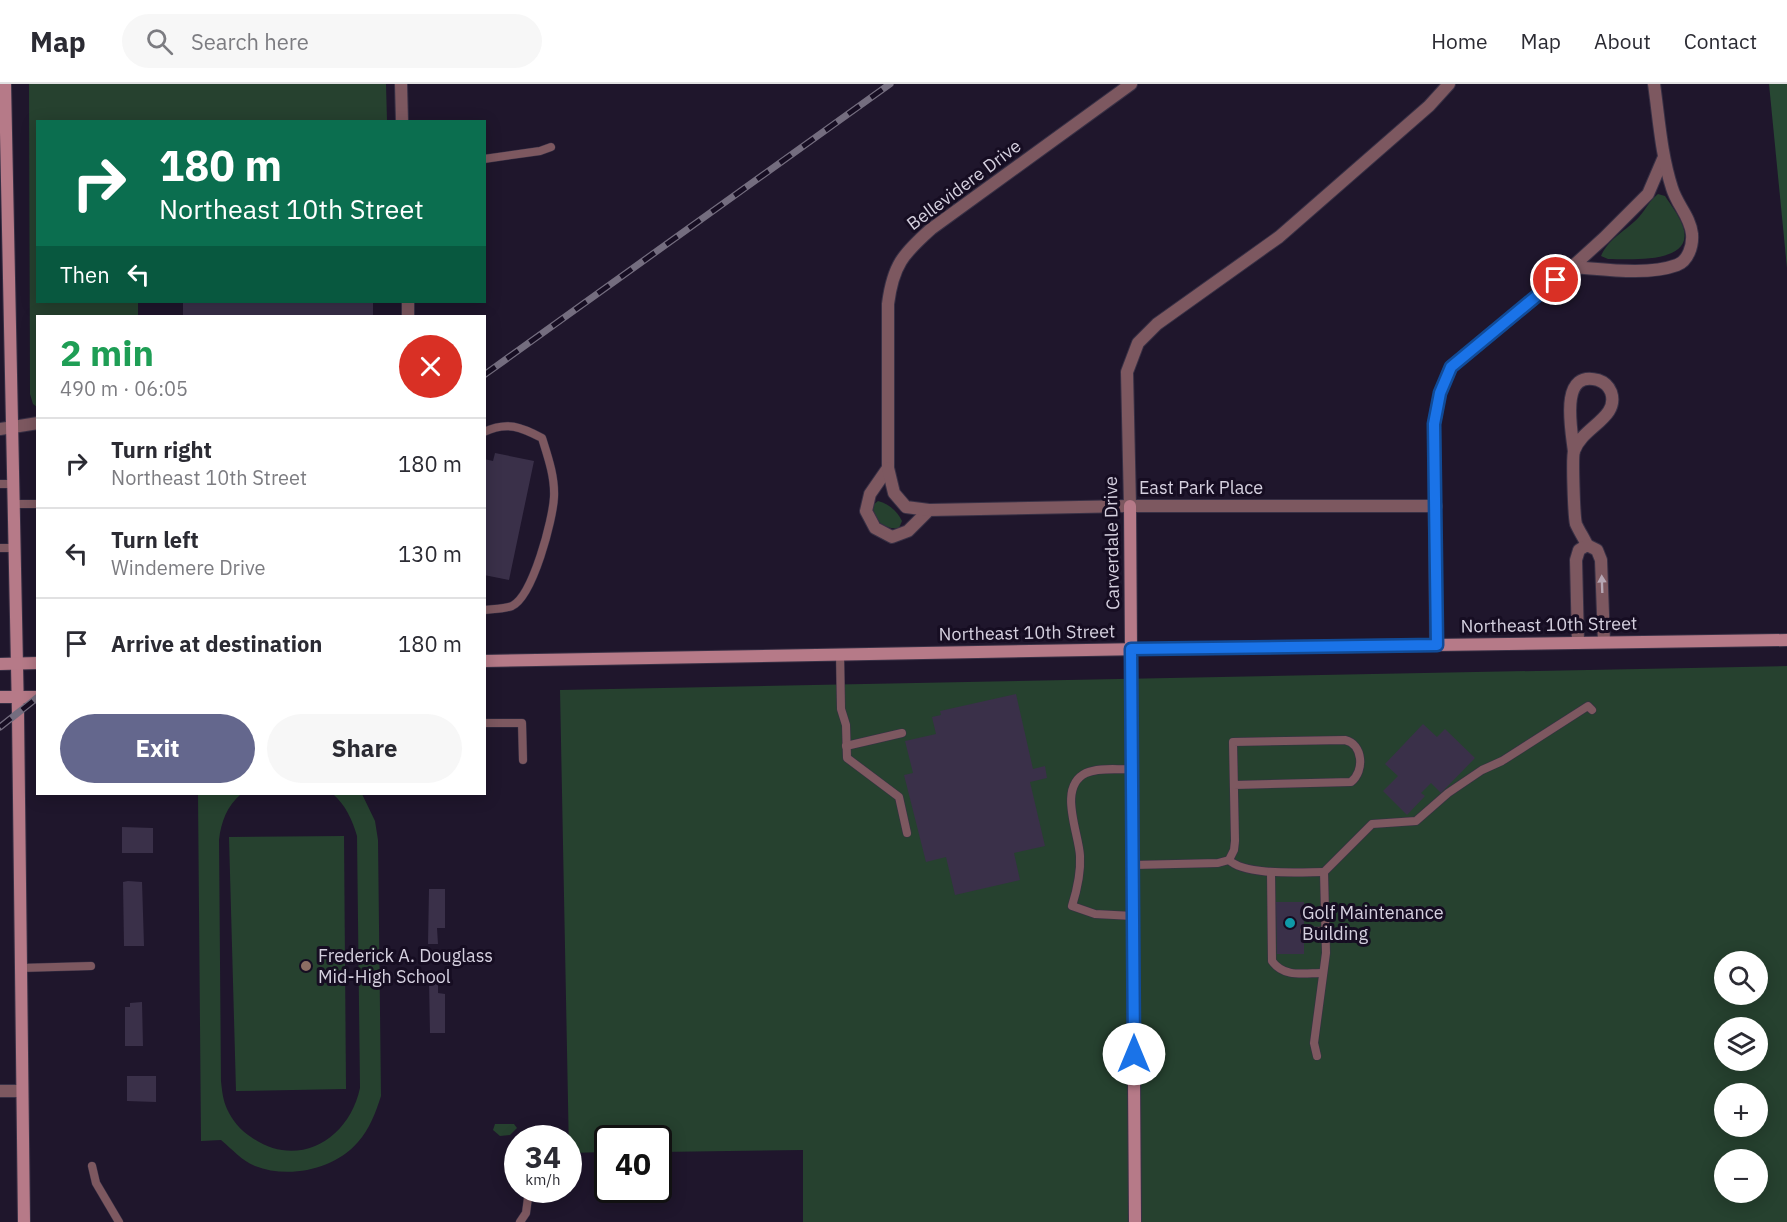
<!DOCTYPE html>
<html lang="en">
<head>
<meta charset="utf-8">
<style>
	:root { --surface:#fff; --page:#f7f7f7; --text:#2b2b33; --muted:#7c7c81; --line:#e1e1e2; --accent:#64678d }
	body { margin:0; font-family:"IBM Plex Sans",sans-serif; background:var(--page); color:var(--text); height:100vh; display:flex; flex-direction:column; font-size:22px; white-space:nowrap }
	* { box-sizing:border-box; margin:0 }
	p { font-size:20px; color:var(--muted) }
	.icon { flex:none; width:33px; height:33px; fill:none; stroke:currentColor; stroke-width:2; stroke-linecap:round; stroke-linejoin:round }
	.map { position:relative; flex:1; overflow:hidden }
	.drawer { position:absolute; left:36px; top:231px; width:450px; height:480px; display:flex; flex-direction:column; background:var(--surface); border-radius:0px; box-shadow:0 3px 15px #0003 }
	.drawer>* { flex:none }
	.banner { position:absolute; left:36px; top:36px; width:450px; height:183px; border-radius:0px; box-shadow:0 3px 15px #0003; background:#0b6e4f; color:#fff; overflow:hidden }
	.controls { position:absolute; left:1714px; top:867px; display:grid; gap:12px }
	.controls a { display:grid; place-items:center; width:54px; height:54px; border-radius:50%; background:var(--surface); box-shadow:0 3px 15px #0003; font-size:30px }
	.speed { position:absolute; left:504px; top:1041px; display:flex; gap:12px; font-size:30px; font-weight:700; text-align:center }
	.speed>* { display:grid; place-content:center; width:78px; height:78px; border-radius:50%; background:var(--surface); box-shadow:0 3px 15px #0003; line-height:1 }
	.speed small { font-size:15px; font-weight:400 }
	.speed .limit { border:3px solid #111; border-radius:9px; background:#fff; color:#111 }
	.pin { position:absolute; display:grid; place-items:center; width:51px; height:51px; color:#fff; margin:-26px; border:3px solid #fff; border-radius:50%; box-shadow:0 2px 6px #0007 }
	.me { position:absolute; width:66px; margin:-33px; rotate:0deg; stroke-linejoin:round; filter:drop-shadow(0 0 4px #0008) }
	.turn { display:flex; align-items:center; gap:21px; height:126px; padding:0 24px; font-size:27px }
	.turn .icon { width:78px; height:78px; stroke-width:2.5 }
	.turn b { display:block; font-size:42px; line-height:51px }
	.then { display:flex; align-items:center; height:57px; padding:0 24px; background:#0003; gap:12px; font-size:22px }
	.round { display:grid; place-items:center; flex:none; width:63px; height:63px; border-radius:32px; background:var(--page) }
	.summary { display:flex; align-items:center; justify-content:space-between; height:102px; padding:0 24px }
	h1 { font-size:36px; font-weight:800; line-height:45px; color:#1e9e55 }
	.button { display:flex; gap:12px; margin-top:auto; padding:12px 24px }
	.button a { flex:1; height:69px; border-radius:36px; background:var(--accent); color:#fff; font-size:24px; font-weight:800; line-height:69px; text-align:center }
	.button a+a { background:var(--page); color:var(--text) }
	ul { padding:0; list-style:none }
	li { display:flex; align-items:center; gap:18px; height:90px; padding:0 24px; border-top:2px solid var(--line) }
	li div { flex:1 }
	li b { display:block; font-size:22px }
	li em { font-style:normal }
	header { display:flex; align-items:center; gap:36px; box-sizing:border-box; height:84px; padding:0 30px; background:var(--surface); border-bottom:2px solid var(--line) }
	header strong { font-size:28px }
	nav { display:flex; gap:33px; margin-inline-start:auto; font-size:21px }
	.search { width:420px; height:54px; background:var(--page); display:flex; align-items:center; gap:15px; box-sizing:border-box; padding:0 21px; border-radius:33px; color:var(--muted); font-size:22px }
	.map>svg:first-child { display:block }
	.green { fill:#26412f; fill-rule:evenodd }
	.forest { fill:#284833 }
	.building { fill:#3a3049 }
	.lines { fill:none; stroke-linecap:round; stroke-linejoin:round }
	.lane-casing { stroke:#383045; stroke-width:9 }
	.street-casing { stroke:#383045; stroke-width:14 }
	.secondary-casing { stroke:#383045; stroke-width:14 }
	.lane { stroke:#7d5860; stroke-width:8 }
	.street { stroke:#7d5860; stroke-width:12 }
	.secondary { stroke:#b67a88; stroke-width:12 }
	.rail-casing { stroke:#746d7f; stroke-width:7 }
	.rail { stroke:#160d22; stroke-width:4.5; stroke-dasharray:14; stroke-linecap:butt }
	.oneway { fill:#b6a6b3 }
	.route-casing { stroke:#114b97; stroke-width:15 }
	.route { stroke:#1a73e8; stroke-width:10 }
	.culture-dot { fill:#0f9aa8; stroke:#160d22; stroke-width:2 }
	.education-dot { fill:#8d6e63; stroke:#160d22; stroke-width:2 }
	.labels { text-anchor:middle; stroke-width:6; stroke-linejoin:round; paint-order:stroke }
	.street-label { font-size:18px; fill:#d5d0df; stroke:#160d22 }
	.poi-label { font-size:18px; fill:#d5d0df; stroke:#160d22; text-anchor:start }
</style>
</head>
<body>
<header>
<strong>Map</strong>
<div class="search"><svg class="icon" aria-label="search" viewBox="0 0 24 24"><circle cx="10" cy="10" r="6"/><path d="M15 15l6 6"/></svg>Search here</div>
<nav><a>Home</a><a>Map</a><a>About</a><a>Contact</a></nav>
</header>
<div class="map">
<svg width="1787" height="1138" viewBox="0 0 1787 1138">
	<rect width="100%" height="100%" fill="#1f162c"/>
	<g class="green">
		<polygon points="29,0 386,0 387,37 38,38 38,218 138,218 138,232 38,232 37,323 33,320 30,310"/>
		<path d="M1658,110L1665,112C1671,121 1678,130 1682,140C1699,181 1629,175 1608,175L1601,172C1608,155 1627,146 1639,133C1646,125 1650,116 1658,110Z"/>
		<path d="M878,417C889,420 897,427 902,437L899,444C885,446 872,436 873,421Z"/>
		<path d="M1787,582V1138H803V1066L659,1068L658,1054H608L607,1068L569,1069L560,606ZM1725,878H1758V910H1725ZM1725,944H1758V976H1725ZM1725,1010H1758V1042H1725ZM1725,1076H1758V1108H1725Z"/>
		<path d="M198,710H241C227,722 221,738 219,756L221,997C222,1007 223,1016 227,1025C232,1036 240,1046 251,1053C297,1086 349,1056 360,1004L357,752C352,735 346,722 333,710H362L375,737L378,756L381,1012C376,1028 369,1046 358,1058C334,1086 288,1095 255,1082C242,1077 232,1065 221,1056L201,1057Z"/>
		<polygon points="344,752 346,1005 236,1007 229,753"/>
		<polygon points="495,1040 514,1040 517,1044 510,1051 500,1052 493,1046"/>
	</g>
	<polygon class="forest" points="1769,0 1787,0 1787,184"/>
	<g class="building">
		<rect x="183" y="218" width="190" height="14"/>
		<polygon points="495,369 534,377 509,496 484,491 484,375 493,377"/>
		<polygon points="1016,610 1033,685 1045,682 1047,694 1030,698 1045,762 1014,769 1020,796 955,811 946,773 926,778 904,691 913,689 905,657 936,650 932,633 941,631 940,627"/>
		<polygon points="1423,640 1437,653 1445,645 1475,674 1441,709 1431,699 1421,709 1425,712 1407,731 1383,707 1398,692 1385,680"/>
		<polygon points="122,743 153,744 153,769 122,769"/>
		<polygon points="128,797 142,798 144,862 124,862 123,798"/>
		<polygon points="429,805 445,805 445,844 437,844 438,860 428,860"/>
		<polygon points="1276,818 1304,818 1304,870 1277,870"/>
		<polygon points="429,896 438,897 438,909 445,910 445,949 430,949"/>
		<polygon points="142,918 143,962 125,962 125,923 130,923 130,919"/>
		<polygon points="127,992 156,992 156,1018 127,1017"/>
	</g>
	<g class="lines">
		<defs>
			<g id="lane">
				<polyline points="484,75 540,67 551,63"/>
				<path d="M484,348C507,337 521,343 542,354C548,373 555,393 554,413C553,435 533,512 512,522C505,525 492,525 484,526"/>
				<polyline points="0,400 13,400"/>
				<polyline points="14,420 38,420"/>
				<polyline points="0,464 14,464"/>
				<polyline points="840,570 841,625 846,641 847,674 899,713 907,749"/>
				<polyline points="484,639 522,639 523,676"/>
				<polyline points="846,662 902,649"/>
				<path d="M1132,685C1118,686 1099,683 1086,689C1057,703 1079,749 1080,772C1081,789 1077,806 1072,822L1095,830L1133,832"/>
				<path d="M1229,776C1245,792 1301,788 1324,788"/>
				<path d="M1133,781L1218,779L1229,776L1234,766L1235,757L1233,658L1345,656C1363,660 1365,687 1351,698L1234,701"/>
				<path d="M1271,788L1272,877C1284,894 1304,889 1323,889"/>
				<polyline points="1304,830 1326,831"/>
				<polyline points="1304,847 1326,847"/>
				<polyline points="20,884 91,882"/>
				<polyline points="1317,972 1314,959 1326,869 1324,788 1372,740 1416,737 1448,709 1482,686 1502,677 1588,622 1592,626"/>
				<polyline points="92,1082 96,1099 119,1138"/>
				<polyline points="520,1138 526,1129 529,1106"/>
			</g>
			<g id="street">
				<polyline points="401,0 402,38"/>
				<path d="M1131,0L931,145C903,170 893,181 888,220V384L870,410L866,427L875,444L892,453L908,447L929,426L1130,422H1436"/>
				<polyline points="1572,183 1604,154 1648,110 1663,75"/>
				<polyline points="408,218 408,232"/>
				<polyline points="0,345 38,339"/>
				<path d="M1574,368C1572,348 1558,285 1598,296C1604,298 1609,303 1611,308C1620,334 1582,343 1574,367C1572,373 1574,433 1576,440C1579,447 1584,454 1587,461"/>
				<polyline points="888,384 894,409 906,423 929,426"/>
				<polyline points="1130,422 1127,288 1138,259 1157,240 1279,153 1429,22 1449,0"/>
				<polyline points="1578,559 1576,476 1579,466 1587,461 1597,466 1601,476 1604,558"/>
				<path d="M1436,561L1434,340L1440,309L1451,283L1572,183C1603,185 1647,192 1677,181C1688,177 1693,162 1692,150C1690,132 1677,121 1672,104C1661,70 1659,35 1654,0"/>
				<polyline points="0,1007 22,1007"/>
			</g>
			<g id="secondary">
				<polyline points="5,0 18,630 24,1138"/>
				<polyline points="1130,422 1135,1138"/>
				<polyline points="484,577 1143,565 1787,556"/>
				<polyline points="0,580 38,579"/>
				<polyline points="0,613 38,613"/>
			</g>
		</defs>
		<use href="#lane" class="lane-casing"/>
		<use href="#street" class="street-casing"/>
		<use href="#secondary" class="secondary-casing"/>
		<use href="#lane" class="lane"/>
		<use href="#street" class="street"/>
		<use href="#secondary" class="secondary"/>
		<defs>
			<g id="rail">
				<polyline points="484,291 890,0"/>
				<polyline points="0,643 38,613"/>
			</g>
		</defs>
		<use href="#rail" class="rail-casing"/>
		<use href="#rail" class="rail"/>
	</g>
	<defs><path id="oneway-solid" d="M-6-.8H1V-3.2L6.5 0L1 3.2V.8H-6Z" transform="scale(1.5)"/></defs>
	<use class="oneway" href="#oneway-solid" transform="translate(1602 500) rotate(-92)"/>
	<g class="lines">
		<defs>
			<polyline id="route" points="1134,970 1131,565 1437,561 1434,340 1440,309 1451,283 1556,196"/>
		</defs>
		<use href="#route" class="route-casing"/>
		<use href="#route" class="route"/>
	</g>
	<circle class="culture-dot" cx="1290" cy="839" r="6"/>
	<circle class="education-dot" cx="306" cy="882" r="6"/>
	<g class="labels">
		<g class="street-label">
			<text transform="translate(964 101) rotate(-37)" y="6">Bellevidere Drive</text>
			<text x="1201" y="410">East Park Place</text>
			<text transform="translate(1112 459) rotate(-91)" y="6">Carverdale Drive</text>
			<text transform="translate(1549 541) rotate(-1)" y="6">Northeast 10th Street</text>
			<text transform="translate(1027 549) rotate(-1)" y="6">Northeast 10th Street</text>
		</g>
		<g class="poi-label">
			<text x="1302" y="835">Golf Maintenance<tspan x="1302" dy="21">Building</tspan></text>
			<text x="318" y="878">Frederick A. Douglass<tspan x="318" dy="21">Mid-High School</tspan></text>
		</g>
	</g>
</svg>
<div class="controls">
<a><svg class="icon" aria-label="search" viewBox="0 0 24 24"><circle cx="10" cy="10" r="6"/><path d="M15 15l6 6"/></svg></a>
<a><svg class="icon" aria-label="layers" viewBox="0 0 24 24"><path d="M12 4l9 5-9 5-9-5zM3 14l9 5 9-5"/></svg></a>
<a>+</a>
<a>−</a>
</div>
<div class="speed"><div>34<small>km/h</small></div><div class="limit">40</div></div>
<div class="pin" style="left:1556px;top:196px;background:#d93025"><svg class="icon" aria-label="arrive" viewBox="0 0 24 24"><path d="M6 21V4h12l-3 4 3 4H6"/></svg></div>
<svg class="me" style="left:1134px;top:970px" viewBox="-20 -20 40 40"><circle r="19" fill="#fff"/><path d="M0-13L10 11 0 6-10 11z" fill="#1a73e8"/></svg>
<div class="banner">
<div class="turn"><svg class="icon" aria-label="right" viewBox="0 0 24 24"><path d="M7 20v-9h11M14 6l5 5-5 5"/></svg><div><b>180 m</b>Northeast 10th Street</div></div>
<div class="then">Then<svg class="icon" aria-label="left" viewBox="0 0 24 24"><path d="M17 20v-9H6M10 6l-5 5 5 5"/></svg></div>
</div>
<section class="drawer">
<div class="summary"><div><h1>2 min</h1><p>490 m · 06:05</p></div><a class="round" style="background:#d93025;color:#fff"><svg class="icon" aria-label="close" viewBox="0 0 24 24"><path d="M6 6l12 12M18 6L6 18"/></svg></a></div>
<ul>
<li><svg class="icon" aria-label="right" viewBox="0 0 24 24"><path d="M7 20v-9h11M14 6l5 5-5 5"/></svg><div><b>Turn right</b><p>Northeast 10th Street</p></div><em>180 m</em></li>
<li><svg class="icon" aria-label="left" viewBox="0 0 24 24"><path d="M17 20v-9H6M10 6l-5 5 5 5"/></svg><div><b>Turn left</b><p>Windemere Drive</p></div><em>130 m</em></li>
<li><svg class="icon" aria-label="arrive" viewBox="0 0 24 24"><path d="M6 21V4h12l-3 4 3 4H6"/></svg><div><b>Arrive at destination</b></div><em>180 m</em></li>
</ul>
<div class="button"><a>Exit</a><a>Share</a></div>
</section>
</div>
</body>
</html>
